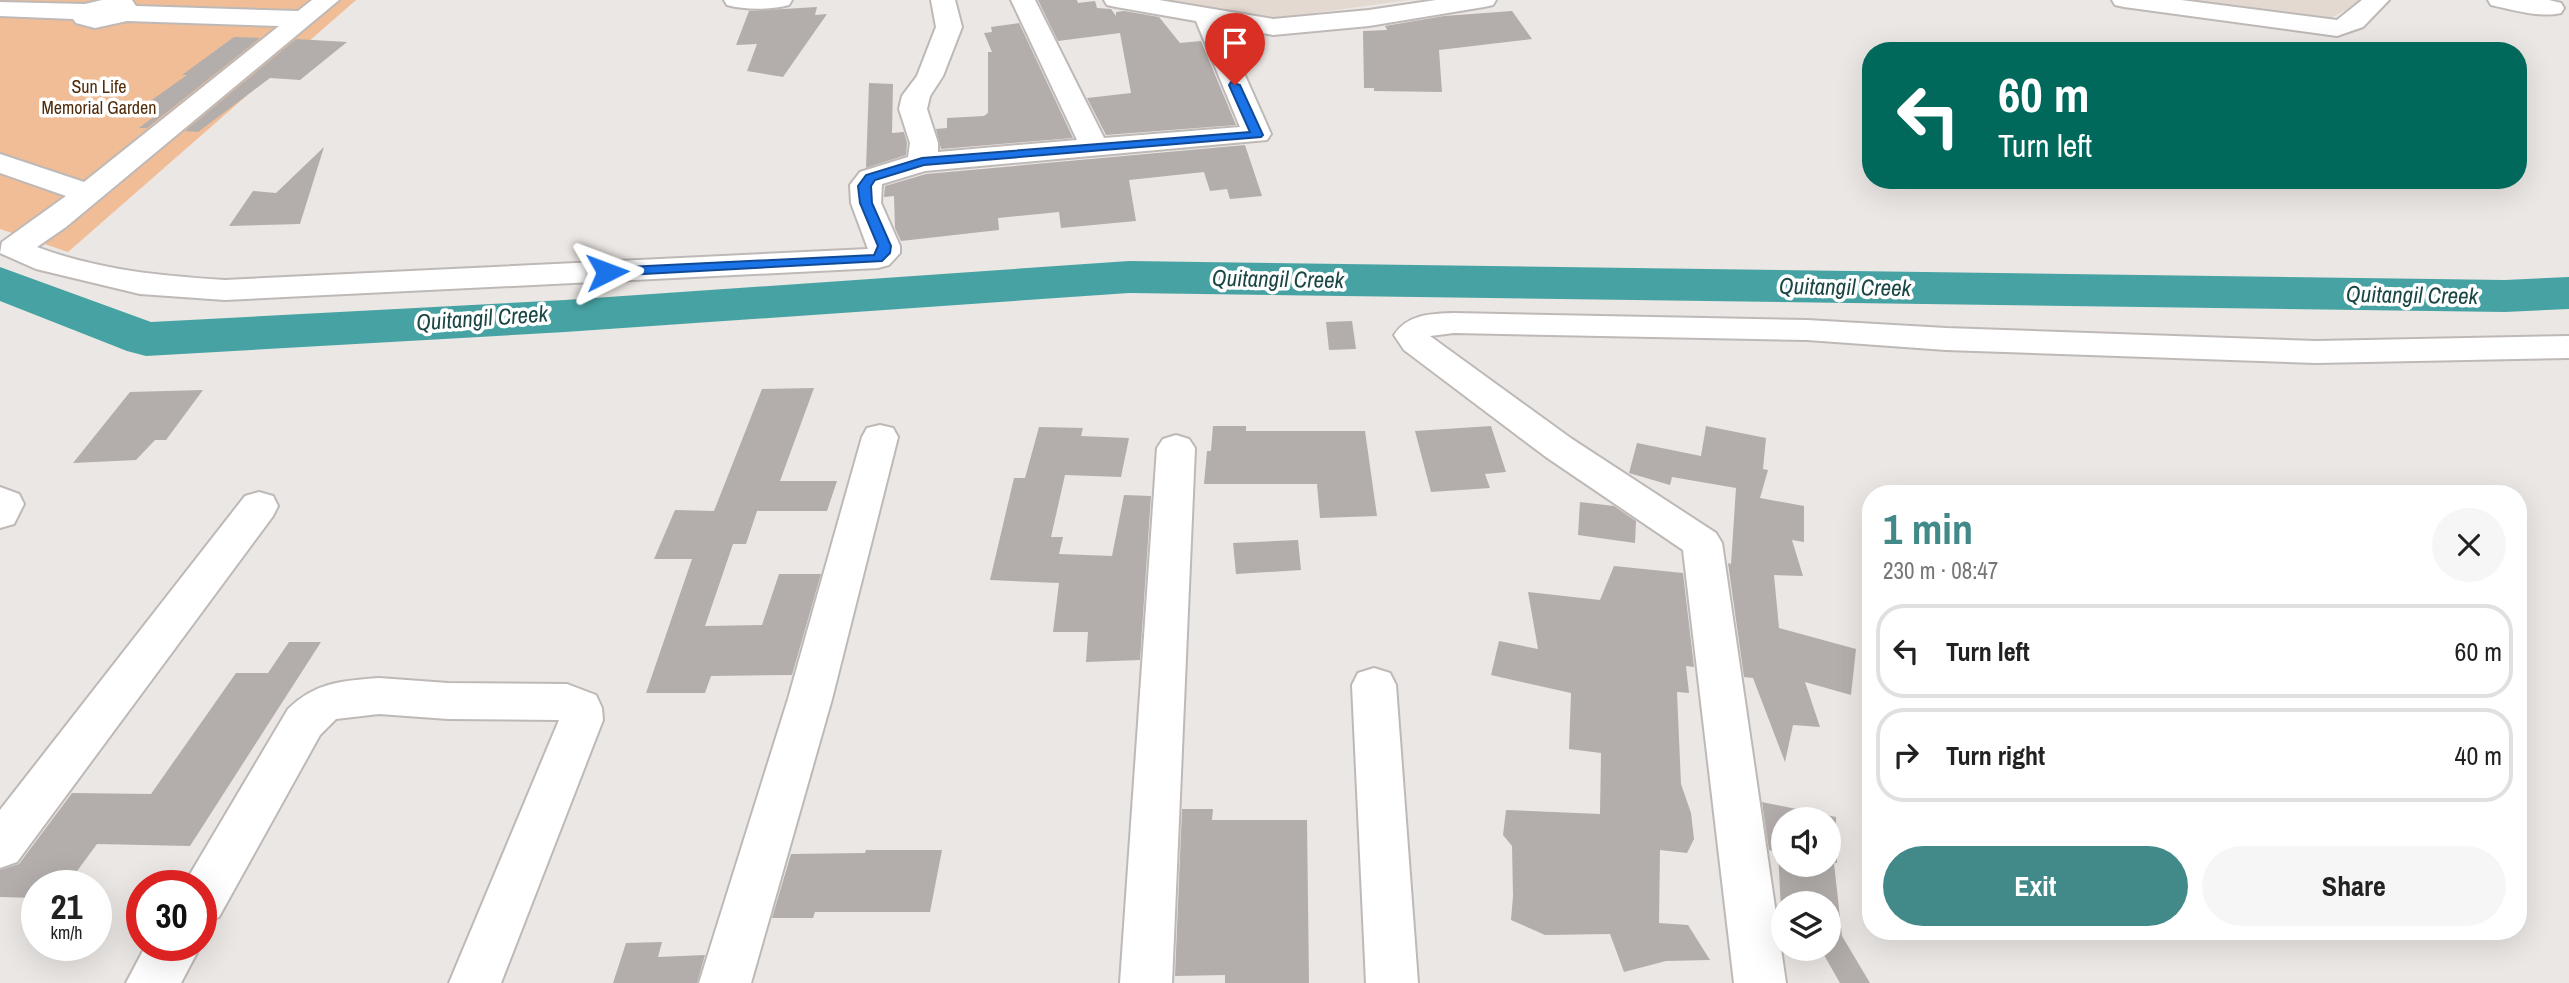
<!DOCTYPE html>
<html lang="en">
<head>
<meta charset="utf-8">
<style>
	:root { --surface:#fff; --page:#f6f6f6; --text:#222; --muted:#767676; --line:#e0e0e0; --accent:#428a8a }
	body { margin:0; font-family:"Archivo Narrow",sans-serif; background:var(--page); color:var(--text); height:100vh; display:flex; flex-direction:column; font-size:26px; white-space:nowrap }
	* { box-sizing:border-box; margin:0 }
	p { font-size:23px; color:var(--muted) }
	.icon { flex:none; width:38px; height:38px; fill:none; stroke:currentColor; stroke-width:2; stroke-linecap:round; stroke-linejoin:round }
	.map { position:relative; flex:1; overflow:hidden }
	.panel { position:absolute; left:1862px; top:485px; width:665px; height:455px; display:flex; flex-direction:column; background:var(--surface); border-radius:28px; box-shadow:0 7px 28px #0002 }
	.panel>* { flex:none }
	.hud { position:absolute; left:1862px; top:42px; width:665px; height:147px; border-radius:28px; box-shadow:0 7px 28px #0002; background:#00695c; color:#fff; overflow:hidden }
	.controls { position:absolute; left:1771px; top:807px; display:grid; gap:14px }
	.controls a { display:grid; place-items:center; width:70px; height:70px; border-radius:50%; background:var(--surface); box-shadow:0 7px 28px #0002; font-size:35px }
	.speed { position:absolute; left:21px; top:870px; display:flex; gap:14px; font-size:35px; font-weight:700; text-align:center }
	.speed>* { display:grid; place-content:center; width:91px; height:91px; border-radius:50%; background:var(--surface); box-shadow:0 7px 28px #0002; line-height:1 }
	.speed small { font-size:18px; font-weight:400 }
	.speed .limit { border:10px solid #d22; background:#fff; color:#111 }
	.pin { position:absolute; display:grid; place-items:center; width:60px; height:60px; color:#fff; margin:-72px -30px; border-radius:50% 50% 50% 0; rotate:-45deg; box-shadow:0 0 7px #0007 }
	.pin .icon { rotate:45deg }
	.me { position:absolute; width:77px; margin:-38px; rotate:87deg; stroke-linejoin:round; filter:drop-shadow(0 0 5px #0008) }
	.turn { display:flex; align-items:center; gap:24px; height:147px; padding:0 21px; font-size:32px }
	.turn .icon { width:91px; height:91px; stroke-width:2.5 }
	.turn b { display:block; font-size:49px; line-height:60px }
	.round { display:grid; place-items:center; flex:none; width:74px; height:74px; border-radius:37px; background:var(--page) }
	.head { display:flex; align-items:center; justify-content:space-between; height:119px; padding:0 21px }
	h1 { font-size:42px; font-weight:700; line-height:52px; color:var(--accent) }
	.button { display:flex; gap:14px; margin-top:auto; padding:14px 21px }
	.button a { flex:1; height:80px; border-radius:42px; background:var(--accent); color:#fff; font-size:28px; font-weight:700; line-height:80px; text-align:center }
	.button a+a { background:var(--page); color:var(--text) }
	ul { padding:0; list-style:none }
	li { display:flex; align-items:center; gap:21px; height:94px; margin:0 14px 10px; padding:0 7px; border:4px solid var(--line); border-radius:28px }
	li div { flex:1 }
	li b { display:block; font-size:26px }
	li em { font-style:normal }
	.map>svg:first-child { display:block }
	.built { fill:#e4d9d1 }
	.green { fill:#f0bd96 }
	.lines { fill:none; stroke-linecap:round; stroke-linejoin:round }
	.river { fill:#47a3a3; fill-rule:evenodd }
	.building { fill:#b3aeab; fill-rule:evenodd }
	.minor-casing { stroke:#beb9b6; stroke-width:4 }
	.minor { fill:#fff; fill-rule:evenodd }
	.route { fill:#1a73e8; stroke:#114b97; stroke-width:2 }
	.labels { text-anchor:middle; stroke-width:7; stroke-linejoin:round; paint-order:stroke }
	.far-park-label { font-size:18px; fill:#512c0a; stroke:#fff }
	.water-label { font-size:23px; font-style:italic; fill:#1b4646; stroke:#fff }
</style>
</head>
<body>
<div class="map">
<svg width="2569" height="983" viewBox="0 0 2569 983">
	<rect width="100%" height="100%" fill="#ebe7e4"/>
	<g class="built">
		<polygon points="1152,0 1409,0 1278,18"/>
		<polygon points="2163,0 2365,0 2331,18"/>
	</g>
	<polygon class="green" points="0,0 356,0 68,252 0,229"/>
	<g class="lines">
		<polygon class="river" points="1129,261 2505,280 2569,277 2569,309 2505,312 1129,293 565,332 146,356 127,351 0,301 0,267 151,322 565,300"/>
	</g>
	<g class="building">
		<polygon points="1038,0 1077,0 1078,3 1095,1 1097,8 1111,9 1116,16 1116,12 1124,11 1159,17 1180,43 1201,41 1236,125 1106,135 1087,98 1131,93 1120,33 1058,41"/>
		<polygon points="817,7 815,15 827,14 783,77 747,71 757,44 736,45 749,11"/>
		<polygon points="1512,11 1532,39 1439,50 1442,92 1374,91 1374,88 1364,88 1363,31 1387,30 1385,26 1444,16"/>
		<polygon points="1019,23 1073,138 941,149 936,129 947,128 947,118 984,116 988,113 988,52 992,52 984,33 992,32 991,27"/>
		<polygon points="234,37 260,38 147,128 139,128 155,116 132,114 187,75 182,75"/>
		<polygon points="296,39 347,42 300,80 270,78 198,132 185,131"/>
		<polygon points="869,83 893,84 892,133 904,132 907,143 906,155 866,168"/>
		<polygon points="1245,145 1262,196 1230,199 1227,189 1210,191 1204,172 1129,180 1136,221 1061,228 1059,212 998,218 999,230 901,241 895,228 894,196 884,197 885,186 926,174"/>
		<polygon points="324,147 300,224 229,226 253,191 276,193"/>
		<polygon points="1352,321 1356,349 1329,350 1326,322"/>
		<polygon points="814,388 780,481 837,481 827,511 757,511 746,544 733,544 705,626 762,625 779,574 821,574 792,675 711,676 705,693 646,693 692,559 654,559 675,510 714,511 762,389"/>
		<polygon points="203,390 166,440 155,440 136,460 73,463 130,392"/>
		<polygon points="1213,426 1246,426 1246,431 1365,431 1377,516 1320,518 1317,484 1204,484 1207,451 1211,451"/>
		<polygon points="1491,426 1506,472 1485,474 1490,488 1431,492 1415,431"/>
		<polygon points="1706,426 1766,438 1763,469 1768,470 1760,498 1804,506 1804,542 1792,540 1803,576 1774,575 1779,628 1856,649 1851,695 1805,682 1820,727 1793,725 1785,762 1753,678 1744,677 1728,563 1731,564 1736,488 1672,477 1670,485 1629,473 1637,443 1701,456"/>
		<polygon points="1039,427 1083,428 1081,436 1129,438 1121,477 1065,475 1051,537 1063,537 1059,554 1112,556 1124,495 1151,496 1140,660 1086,662 1088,632 1053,632 1059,583 990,580 1014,478 1025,478"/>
		<polygon points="1580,502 1614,506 1636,521 1635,543 1578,535"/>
		<polygon points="1298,540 1301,570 1236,574 1233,543"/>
		<polygon points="1614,566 1683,573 1694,667 1686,666 1689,693 1677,692 1681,784 1691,813 1694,839 1687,853 1660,850 1659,923 1688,925 1710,960 1666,961 1624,972 1610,934 1545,935 1511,920 1513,896 1512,846 1503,835 1506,810 1600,814 1601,753 1569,749 1571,693 1491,675 1499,641 1538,649 1528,592 1600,600"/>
		<polygon points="289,642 321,642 190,846 97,844 66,886 37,886 37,898 0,897 0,870 19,864 72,793 151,794 236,673 268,673"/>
		<path d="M1762,802L1836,817L1837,863H1834L1842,936L1870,983H1840L1820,948H1829V903H1783L1781,909L1778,852L1769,850ZM1783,819H1829V864H1783Z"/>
		<polygon points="1182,809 1213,809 1212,820 1307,820 1309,983 1225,983 1225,975 1175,976"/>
		<polygon points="866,850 942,850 930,912 815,912 813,918 772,918 791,854 865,853"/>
		<polygon points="662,942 658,957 705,955 697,983 613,983 626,943"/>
	</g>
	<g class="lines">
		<defs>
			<g id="minor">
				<path d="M102,0H132L136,6L298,11L312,0H339L66,227L37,247C98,270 161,276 225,280L868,249L851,203L850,185L860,172L908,157L910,143L899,109L902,96L917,76L936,27L931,0H955L962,27L943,76L930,96L927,109L938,143V152L1077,140L1011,0H1035L1104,138L1240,127L1196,21L1116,7L1107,5L1104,0H1159L1273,19L1369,10L1436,0H1496L1493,5L1484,7L1369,26L1273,35L1223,26L1271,134L1267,140L925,171L882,184L881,203L900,246V253L889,265L878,268L225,300L140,294L36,269L0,253L2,242L66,196L0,173V154L84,182L279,26L127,21L95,28L76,23L73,19L0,16V2L85,4Z"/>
				<path d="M724,0H792L789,5C771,10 745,10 727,5Z"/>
				<polygon points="2112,0 2181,0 2337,20 2362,0 2389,0 2363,27 2337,36 2124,7 2115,5"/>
				<path d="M2488,0H2549L2561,3L2564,8L2561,13C2541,18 2512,10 2491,5Z"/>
				<path d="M1454,313L1807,320L1946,328L2316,341L2569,336V358L2316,363L1946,350L1807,340L1454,333L1430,336L1572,439L1716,533L1722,543L1786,983H1734L1683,550L1546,457L1404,350L1394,335C1408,314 1430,314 1454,313Z"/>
				<polygon points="880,425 893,428 898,437 832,699 751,983 699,983 788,699 862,437 867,428"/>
				<polygon points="1176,435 1189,439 1195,448 1172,983 1120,983 1157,448 1163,439"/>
				<polygon points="0,487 19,494 24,504 14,524 0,528"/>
				<polygon points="259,492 273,496 278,506 273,516 17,862 0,868 0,810 245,496"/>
				<polygon points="1374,668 1390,673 1396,685 1418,983 1366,983 1352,685 1358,673"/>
				<path d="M379,678L448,683L567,684L596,695L602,708L603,720L501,983H449L559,720L448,719L379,714L336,719L320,735L219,917L201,923V886H183L288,709C316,682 342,681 379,678Z"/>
				<polygon points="146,945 201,945 181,983 126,983"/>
			</g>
		</defs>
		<use href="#minor" class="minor-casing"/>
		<use href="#minor" class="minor"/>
	</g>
	<polygon class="route" points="1231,82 1240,85 1263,135 1261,137 924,165 875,180 871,186 872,203 891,246 890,253 882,261 607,276 601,272 607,268 874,255 878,246 860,203 858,186 866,175 922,158 1250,132 1229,85"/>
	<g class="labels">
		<g class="far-park-label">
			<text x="99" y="93">Sun Life<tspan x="99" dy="21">Memorial Garden</tspan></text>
		</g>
		<g class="water-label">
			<text transform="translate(1278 279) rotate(1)" y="8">Quitangil Creek</text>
			<text transform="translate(1845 287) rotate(1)" y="8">Quitangil Creek</text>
			<text transform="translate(2412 295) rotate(1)" y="8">Quitangil Creek</text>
			<text transform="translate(482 318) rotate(-4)" y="8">Quitangil Creek</text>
		</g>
	</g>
</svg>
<div class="controls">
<a><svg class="icon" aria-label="sound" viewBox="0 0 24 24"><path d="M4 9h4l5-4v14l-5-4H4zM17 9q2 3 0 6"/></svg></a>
<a><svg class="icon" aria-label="layers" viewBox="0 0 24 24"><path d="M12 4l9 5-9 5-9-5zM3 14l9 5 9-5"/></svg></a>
</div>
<div class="speed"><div>21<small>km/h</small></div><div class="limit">30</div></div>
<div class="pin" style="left:1235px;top:85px;background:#d93025"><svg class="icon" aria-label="arrive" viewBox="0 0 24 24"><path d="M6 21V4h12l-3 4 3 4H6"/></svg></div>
<svg class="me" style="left:607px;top:272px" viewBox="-20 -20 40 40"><path d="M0-17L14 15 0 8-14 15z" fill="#1a73e8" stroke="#fff" stroke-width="4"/></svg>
<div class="hud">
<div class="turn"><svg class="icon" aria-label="left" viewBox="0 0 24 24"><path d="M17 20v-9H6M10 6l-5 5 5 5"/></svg><div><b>60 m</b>Turn left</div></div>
</div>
<section class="panel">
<div class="head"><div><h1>1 min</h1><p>230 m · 08:47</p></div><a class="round"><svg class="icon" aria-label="close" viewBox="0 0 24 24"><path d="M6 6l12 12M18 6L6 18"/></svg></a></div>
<ul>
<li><svg class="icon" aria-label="left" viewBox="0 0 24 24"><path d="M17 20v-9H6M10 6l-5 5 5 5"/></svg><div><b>Turn left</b></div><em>60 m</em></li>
<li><svg class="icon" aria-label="right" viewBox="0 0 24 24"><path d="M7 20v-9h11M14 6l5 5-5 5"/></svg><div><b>Turn right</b></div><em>40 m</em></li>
</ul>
<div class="button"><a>Exit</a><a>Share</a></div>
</section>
</div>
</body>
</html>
